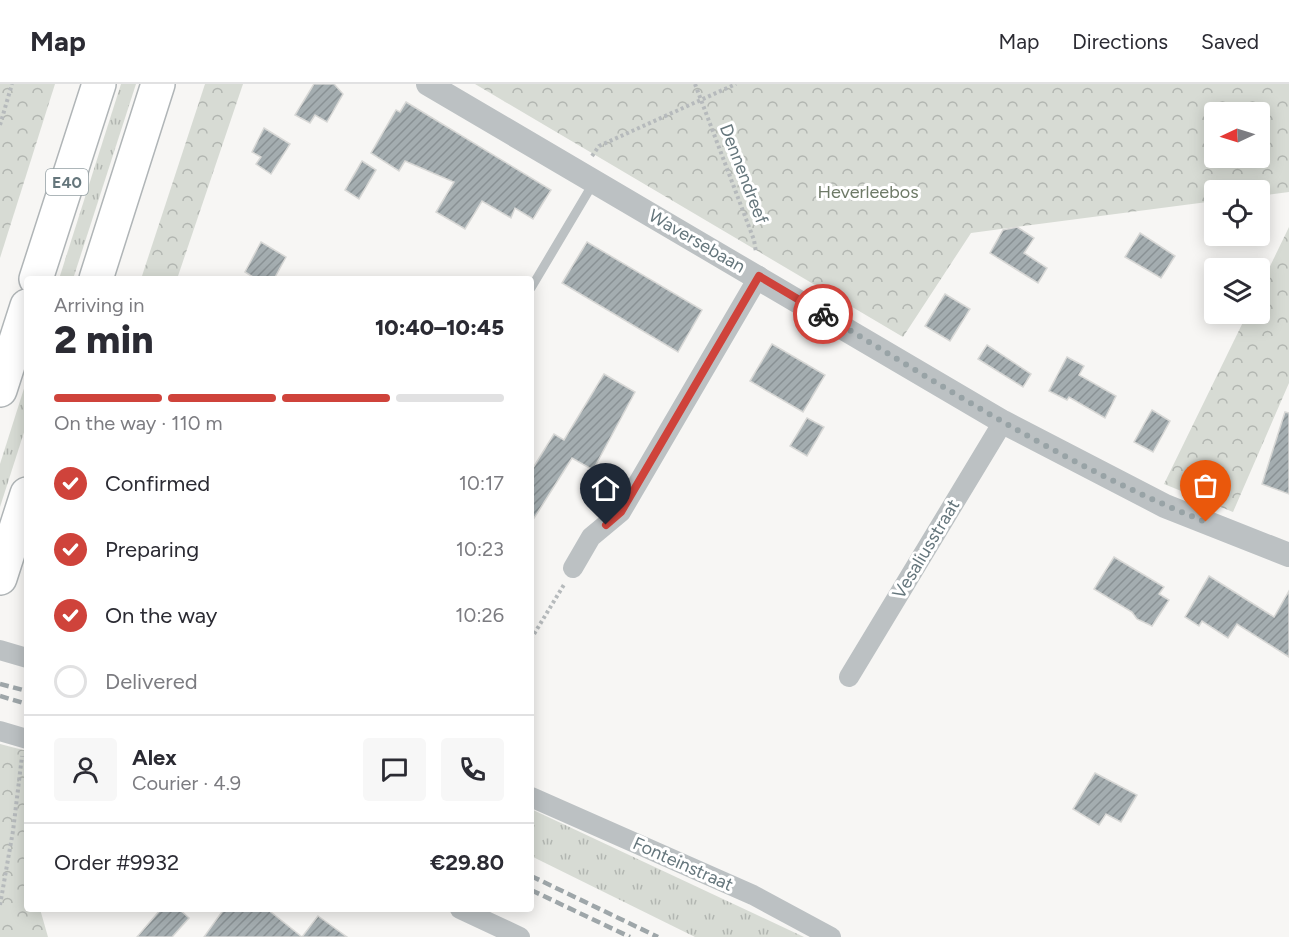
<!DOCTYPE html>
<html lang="en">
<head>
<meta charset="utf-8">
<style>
	body { margin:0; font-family:Figtree,sans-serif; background:#f7f7f7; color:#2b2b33; height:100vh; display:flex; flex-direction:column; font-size:22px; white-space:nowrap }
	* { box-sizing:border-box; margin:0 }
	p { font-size:20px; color:#7c7c81 }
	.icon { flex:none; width:33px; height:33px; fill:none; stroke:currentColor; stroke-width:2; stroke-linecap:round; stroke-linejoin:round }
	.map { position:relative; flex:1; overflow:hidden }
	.side { position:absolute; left:24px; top:192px; width:510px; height:636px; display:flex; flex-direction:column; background:#fff; border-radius:6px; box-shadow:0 3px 15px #0003 }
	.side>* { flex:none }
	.needle { width:39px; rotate:266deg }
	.tools { position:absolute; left:1204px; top:18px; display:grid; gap:12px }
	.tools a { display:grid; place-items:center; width:66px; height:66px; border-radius:6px; background:#fff; box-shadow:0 3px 15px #0003; font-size:30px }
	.pin { position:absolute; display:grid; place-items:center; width:51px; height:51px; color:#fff; margin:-62px -26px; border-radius:50% 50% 50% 0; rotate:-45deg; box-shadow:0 0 6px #0007 }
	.pin .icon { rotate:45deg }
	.courier { position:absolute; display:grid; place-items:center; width:60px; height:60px; margin:-30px; border:4px solid #cf433b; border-radius:50%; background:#fff; color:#222; box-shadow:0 2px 8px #0007 }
	.headline em { font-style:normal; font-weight:800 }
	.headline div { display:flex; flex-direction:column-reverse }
	.headline { display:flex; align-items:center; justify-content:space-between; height:102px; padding:0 30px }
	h1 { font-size:39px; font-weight:800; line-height:45px }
	.bar { display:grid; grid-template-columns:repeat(4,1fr); gap:9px 6px; align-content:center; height:72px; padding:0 30px }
	.bar i { height:8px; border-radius:4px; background:#e1e1e2 }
	.bar .active { background:#cf433b }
	.bar p { grid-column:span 4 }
	.line { display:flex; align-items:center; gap:15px; padding:0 30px; border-top:2px solid #e1e1e2 }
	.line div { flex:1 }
	.round { display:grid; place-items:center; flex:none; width:63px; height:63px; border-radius:6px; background:#f7f7f7 }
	ol { padding:0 30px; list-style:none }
	li { display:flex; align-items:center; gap:18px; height:66px }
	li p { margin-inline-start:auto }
	li .icon { padding:6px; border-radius:50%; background:#cf433b; color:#fff; stroke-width:4 }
	li:last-child { color:#7c7c81 }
	li i { width:33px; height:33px; border:3px solid #e1e1e2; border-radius:50% }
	header { display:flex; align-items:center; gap:36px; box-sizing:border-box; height:84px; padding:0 30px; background:#fff; border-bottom:2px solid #e1e1e2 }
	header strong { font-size:28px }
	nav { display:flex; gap:33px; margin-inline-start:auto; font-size:21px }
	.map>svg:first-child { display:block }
	.grass { fill:url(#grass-tufts) }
	.forest { fill:url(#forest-crowns); fill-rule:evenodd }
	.building { fill:url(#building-hatch); stroke:#d8d8d6; stroke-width:1.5 }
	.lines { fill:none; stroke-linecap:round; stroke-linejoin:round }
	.motorway-casing { stroke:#b0b5b7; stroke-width:36 }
	.path { stroke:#b6babc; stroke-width:4; stroke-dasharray:3 3; stroke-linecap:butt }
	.service { stroke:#bcc1c3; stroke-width:9 }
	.minor { stroke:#bcc1c3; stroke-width:20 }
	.tertiary { stroke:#bcc1c3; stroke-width:24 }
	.motorway { stroke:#fff; stroke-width:33 }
	.rail { stroke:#9ea6a9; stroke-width:4.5; stroke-dasharray:9 4.5; stroke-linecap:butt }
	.done { stroke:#98a3a6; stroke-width:6; stroke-dasharray:0 10.8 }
	.route { stroke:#cf433b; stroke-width:8 }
	.labels { text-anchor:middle; stroke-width:6; stroke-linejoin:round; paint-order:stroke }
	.shield { fill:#fff; stroke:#939fa3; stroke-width:1.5 }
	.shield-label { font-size:16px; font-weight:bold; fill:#65767c }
	.street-label { font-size:18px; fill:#65767c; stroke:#fff }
	.park-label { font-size:18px; fill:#6e7a67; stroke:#fff }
</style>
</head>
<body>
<header>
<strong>Map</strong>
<nav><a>Map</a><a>Directions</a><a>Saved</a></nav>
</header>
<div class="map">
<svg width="1289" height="853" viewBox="0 0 1289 853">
	<defs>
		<pattern id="grass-tufts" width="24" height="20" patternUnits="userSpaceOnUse" patternTransform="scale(1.5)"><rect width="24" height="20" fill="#d7dbd4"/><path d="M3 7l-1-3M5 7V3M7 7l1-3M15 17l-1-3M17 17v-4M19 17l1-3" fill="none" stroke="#b2b6b1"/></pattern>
		<pattern id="forest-crowns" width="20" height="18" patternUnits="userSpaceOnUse" patternTransform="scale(1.5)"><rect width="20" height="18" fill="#d7dbd4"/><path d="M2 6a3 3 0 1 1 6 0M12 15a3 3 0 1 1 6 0" fill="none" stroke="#b2b6b1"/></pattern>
		<pattern id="building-hatch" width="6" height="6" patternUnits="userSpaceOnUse" patternTransform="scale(1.5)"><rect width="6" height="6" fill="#a4adb0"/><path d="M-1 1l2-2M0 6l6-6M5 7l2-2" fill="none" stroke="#899194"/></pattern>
	</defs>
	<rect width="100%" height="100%" fill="#f7f6f4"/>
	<g class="grass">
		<polygon points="121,0 136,0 73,195 59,195"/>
		<polygon points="27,295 27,339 0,423 0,380"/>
		<polygon points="531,725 804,853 695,853 531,772"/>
	</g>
	<g class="forest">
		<polygon points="0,0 55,0 0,174"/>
		<polygon points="205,0 243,0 177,195 141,195"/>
		<path d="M475 0H1289V108L1260 112V106H1215V117L971 149 903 253ZM1260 28V74H1215V28Z"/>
		<polygon points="1289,143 1289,299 1233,428 1164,400 1247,230 1260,230 1260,203"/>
		<path d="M0 660 27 667V748C22 764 27 805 27 825H40L48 853H0Z"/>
	</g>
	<g class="building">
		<polygon points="314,0 334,0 343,10 327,38 315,31 310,39 295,31"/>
		<polygon points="406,18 551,106 533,135 515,124 511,134 482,117 465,145 436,128 454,98 405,77 399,87 371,69 396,26 400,28"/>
		<polygon points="264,44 290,60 271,90 256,80 261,73 252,68"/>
		<polygon points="362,77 376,86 359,115 345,106"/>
		<polygon points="1017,143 1034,154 1024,169 1047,184 1038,199 990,169 1003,146"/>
		<polygon points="1140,149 1175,172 1161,194 1125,173"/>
		<polygon points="261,158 286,173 274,195 256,195 245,188"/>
		<polygon points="587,158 702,226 678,268 562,199"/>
		<polygon points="945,210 970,225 950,257 925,242"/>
		<polygon points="772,260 825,291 803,328 750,297"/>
		<polygon points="987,261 1031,290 1023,303 978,275"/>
		<polygon points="1067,273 1084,282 1079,291 1116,312 1105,334 1069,313 1067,316 1049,307"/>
		<polygon points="604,290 635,308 593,386 572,374 531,439 531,387 554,350 564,356"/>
		<polygon points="1152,326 1170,337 1153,368 1134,358"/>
		<polygon points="1285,328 1289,329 1289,410 1262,400"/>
		<polygon points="807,334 824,343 807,372 790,362"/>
		<polygon points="1114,473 1164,503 1159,510 1169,516 1152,542 1137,535 1132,528 1094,505"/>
		<polygon points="1209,492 1274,533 1289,507 1289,573 1237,540 1228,554 1202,537 1199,542 1185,533"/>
		<polygon points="1095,689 1137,711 1121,738 1106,730 1099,741 1073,725"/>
		<polygon points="161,825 179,825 189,834 172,853 137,853"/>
		<polygon points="224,825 267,825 302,853 204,853"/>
		<polygon points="318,832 347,853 302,853"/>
	</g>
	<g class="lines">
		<defs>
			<g id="motorway">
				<polyline points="36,195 99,0"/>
				<polyline points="96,195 158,0"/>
				<polyline points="0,306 27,222"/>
				<polyline points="0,494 27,410"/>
			</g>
		</defs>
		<use href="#motorway" class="motorway-casing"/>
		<g class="path">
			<polyline points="695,0 754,156 756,168"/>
			<polyline points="0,41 12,0"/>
			<polyline points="592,72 599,62 736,0"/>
			<polyline points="531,555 565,499"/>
			<polyline points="0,821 13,747 22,672"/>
		</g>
		<polyline class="service" points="531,204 594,98"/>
		<g class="minor">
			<polyline points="573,484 591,453 621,428 759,192"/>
			<polyline points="0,566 27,574"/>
			<polyline points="849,593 1003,338"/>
			<polyline points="0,647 27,655"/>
			<polyline points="531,713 753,811 831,853"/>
			<polyline points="460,825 520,853"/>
		</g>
		<polyline class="tertiary" points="428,0 1003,338 1165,422 1289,471"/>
		<use href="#motorway" class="motorway"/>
		<g class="rail">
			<polyline points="0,600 27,607"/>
			<polyline points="0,612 27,620"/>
			<polyline points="531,792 658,853"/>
			<polyline points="531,806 630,853"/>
		</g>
	</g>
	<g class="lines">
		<path class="done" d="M823 230C947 305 1072 385 1206 438"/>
		<polyline class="route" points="606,441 621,428 759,192 823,230"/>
	</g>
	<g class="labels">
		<rect class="shield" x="46" y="85" width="42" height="26" rx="4.5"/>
		<g class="shield-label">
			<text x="67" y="104">E40</text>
		</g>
		<g class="street-label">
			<text transform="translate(744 90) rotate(69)" y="6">Dennendreef</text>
			<text transform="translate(697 157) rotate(30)" y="6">Waversebaan</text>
			<text transform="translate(926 465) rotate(-59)" y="6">Vesaliusstraat</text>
			<text transform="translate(683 780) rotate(24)" y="6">Fonteinstraat</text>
		</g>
		<g class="park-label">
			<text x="868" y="114">Heverleebos</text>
		</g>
	</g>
</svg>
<div class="tools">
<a><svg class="needle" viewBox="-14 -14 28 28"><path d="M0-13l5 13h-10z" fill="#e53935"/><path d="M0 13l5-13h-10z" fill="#7c7c81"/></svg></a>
<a><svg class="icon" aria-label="locate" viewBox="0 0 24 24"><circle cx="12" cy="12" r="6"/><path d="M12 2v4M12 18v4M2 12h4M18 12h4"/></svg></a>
<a><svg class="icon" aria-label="layers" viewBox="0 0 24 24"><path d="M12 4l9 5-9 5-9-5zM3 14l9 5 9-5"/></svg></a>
</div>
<div class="pin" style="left:1206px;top:438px;background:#ea580c"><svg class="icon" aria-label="bag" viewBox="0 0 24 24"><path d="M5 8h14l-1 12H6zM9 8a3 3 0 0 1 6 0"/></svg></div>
<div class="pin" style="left:606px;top:441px;background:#1f2937"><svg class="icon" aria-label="home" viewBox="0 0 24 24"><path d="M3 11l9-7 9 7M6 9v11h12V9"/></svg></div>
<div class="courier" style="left:823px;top:230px"><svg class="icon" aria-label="bike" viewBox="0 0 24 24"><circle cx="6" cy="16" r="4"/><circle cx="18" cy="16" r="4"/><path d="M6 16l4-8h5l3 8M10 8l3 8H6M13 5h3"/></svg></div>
<section class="side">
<div class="headline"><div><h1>2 min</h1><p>Arriving in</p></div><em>10:40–10:45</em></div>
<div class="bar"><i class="active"></i><i class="active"></i><i class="active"></i><i></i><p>On the way · 110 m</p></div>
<ol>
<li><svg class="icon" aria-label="check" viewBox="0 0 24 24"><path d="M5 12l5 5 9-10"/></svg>Confirmed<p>10:17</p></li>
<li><svg class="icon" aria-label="check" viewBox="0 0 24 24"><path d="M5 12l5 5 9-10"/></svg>Preparing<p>10:23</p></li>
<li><svg class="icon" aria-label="check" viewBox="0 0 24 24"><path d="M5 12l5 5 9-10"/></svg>On the way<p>10:26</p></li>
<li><i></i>Delivered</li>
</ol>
<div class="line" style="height:108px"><a class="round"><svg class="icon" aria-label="person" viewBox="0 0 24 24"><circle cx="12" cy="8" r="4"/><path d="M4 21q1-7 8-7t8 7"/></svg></a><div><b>Alex</b><p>Courier · 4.9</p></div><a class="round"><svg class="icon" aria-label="chat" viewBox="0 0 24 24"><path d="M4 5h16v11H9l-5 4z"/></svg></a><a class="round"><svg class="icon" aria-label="phone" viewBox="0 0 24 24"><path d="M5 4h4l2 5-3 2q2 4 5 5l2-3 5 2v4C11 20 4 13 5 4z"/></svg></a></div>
<div class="line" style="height:78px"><div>Order #9932</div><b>€29.80</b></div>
</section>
</div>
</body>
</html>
